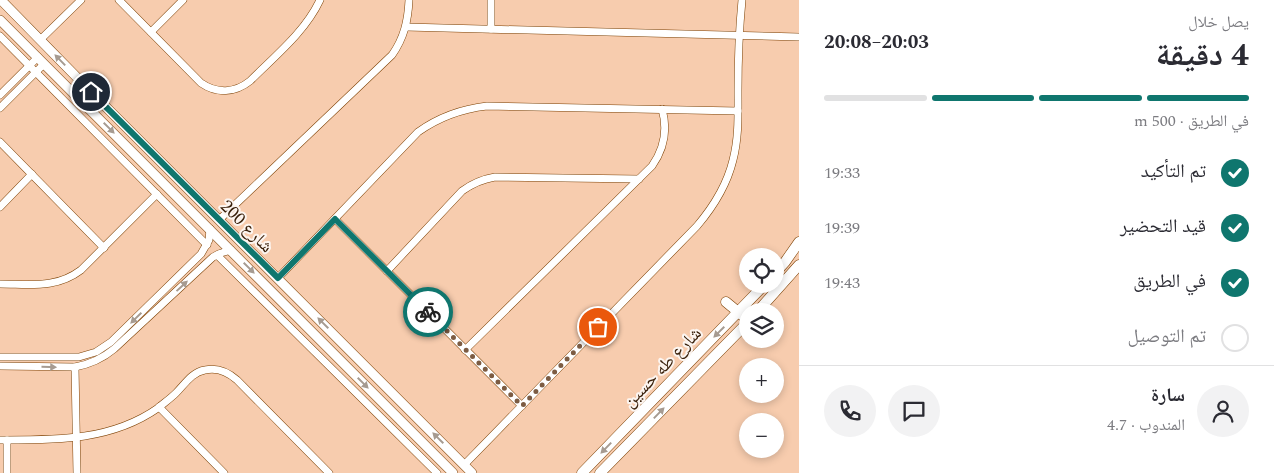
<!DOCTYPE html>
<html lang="ar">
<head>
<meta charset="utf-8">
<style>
	body { margin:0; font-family:Spectral,"Noto Naskh Arabic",serif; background:#f2f2f3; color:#2b2b33; direction:rtl; height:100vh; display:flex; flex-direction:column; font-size:19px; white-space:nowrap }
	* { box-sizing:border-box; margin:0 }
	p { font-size:16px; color:#7c7c81 }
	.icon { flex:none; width:28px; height:28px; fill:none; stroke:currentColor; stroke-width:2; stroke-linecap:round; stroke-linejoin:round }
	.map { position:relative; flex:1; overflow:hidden; direction:ltr }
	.details { display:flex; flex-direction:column; background:#fff; width:475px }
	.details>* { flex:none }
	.fabs { position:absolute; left:739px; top:248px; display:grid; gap:10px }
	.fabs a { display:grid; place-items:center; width:45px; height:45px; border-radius:50%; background:#fff; box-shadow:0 2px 8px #0003; font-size:25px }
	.pin { position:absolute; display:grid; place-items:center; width:42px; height:42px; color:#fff; margin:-21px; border:2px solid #fff; border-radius:50%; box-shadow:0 1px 5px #0007 }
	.courier { position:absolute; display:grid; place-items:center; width:50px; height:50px; margin:-25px; border:4px solid #0f766e; border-radius:50%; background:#fff; color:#222; box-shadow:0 1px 6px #0007 }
	.summary em { font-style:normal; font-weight:700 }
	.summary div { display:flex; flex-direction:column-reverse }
	.summary { display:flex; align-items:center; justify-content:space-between; height:85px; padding:0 25px }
	h1 { font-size:32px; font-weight:700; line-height:38px }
	.bar { display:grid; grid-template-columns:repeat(4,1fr); gap:8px 5px; align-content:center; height:60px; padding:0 25px }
	.bar i { height:6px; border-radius:4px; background:#e1e1e2 }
	.bar .on { background:#0f766e }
	.bar p { grid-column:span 4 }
	.line { display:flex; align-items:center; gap:12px; padding:0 25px; border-top:1px solid #e1e1e2 }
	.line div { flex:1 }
	.round { display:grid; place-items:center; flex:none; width:52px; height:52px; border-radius:26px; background:#f2f2f3 }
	ol { padding:0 25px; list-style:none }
	li { display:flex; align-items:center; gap:15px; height:55px }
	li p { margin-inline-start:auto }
	li .icon { padding:5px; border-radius:50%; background:#0f766e; color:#fff; stroke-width:4 }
	li:last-child { color:#7c7c81 }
	li i { width:28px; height:28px; border:2px solid #e1e1e2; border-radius:50% }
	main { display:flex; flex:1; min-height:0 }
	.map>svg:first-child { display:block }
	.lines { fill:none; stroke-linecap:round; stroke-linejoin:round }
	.minor-casing { stroke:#7c3f01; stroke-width:8 }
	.tertiary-casing { stroke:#7c3f01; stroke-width:10 }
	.secondary-casing { stroke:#7c3f01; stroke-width:11 }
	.minor { stroke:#fff; stroke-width:7 }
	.tertiary { stroke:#fff; stroke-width:9 }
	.secondary { stroke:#fff; stroke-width:10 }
	.oneway { fill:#a69b91 }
	.done { stroke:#7c5c43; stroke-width:5; stroke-dasharray:0 9 }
	.route { stroke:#0f766e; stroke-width:6 }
	.labels { text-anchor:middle; stroke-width:4; stroke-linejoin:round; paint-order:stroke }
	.street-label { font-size:18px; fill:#3a200a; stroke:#fcf5f0 }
</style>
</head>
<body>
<main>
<section class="details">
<div class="summary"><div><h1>4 دقيقة</h1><p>يصل خلال</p></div><em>20:03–20:08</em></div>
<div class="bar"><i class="on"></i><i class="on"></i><i class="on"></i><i></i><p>في الطريق · 500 m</p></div>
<ol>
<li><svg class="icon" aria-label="check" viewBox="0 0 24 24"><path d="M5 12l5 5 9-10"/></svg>تم التأكيد<p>19:33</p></li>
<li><svg class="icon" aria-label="check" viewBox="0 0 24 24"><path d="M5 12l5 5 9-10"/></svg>قيد التحضير<p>19:39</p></li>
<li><svg class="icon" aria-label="check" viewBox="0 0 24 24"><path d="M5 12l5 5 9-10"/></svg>في الطريق<p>19:43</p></li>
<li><i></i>تم التوصيل</li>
</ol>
<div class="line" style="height:90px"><a class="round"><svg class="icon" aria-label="person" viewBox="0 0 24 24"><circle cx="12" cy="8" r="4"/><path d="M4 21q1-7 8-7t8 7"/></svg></a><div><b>سارة</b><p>المندوب · 4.7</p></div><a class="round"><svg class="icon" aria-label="chat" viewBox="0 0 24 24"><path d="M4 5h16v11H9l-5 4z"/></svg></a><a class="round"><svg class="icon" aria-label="phone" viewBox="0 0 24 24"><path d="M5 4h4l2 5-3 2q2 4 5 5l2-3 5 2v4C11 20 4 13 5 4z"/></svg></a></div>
</section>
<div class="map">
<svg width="799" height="473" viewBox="0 0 799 473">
	<rect width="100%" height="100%" fill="#f7ccae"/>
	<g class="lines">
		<defs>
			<g id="minor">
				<path d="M119 0 201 83C217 94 235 93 250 81 275 56 305 32 320 0"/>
				<polyline points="491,0 491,29"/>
				<polyline points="406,27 799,37"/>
				<polyline points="151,32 183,0"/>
				<polyline points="0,36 207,245"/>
				<polyline points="40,40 81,0"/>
				<polyline points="0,95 38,57"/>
				<polyline points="0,108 44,64"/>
				<polyline points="0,142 104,248"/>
				<polyline points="0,207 32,174"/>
				<polyline points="335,219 522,406"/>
				<path d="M219 220 392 55C404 38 408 21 409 0"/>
				<polyline points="217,255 437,473"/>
				<path d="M387 271 462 191C473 183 483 179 495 177L639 179"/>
				<path d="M278 278 418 132C439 117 461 109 487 106L738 111"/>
				<path d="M0 284C30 284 56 289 81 270L157 194"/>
				<path d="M465 350 652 166C664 149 668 130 662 109"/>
				<polyline points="0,357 79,357 96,352 111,342 201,254 209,240 210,229"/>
				<path d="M0 366 75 367C91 364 102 359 114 349L213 257 221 253 231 250"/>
				<polyline points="75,367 77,473"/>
				<polyline points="159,407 224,473"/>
				<path d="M0 440C56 440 111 441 158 408 164 403 171 398 176 393 185 384 192 372 205 370 218 367 228 372 237 380L329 473"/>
				<polyline points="7,440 7,473"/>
				<path d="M464 465 697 226C714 206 727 185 733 160 739 137 738 114 738 91 738 60 739 31 742 0"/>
			</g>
			<g id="tertiary">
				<polyline points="1,0 104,105 472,473"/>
				<polyline points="0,20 453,473"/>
			</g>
			<g id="secondary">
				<polyline points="775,273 785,262 799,242"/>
				<polyline points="726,302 743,316"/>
				<polyline points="758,311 799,265"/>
				<polyline points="582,473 765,284"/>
				<polyline points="600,473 748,322"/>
			</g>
		</defs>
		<use href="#minor" class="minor-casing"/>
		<use href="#tertiary" class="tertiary-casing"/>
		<use href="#secondary" class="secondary-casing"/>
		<use href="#minor" class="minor"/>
		<use href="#tertiary" class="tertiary"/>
		<use href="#secondary" class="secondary"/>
	</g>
	<defs><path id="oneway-solid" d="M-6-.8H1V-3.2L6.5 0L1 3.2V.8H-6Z" transform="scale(1.25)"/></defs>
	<g class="oneway">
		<use href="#oneway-solid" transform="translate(60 60) rotate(-134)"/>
		<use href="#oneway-solid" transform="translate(109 128) rotate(45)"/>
		<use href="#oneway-solid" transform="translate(249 268) rotate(45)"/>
		<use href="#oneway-solid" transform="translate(182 286) rotate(-43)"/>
		<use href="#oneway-solid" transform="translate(136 318) rotate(136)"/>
		<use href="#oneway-solid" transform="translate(323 323) rotate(-135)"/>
		<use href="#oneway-solid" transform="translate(719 332) rotate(135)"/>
		<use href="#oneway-solid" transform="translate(49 367) rotate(1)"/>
		<use href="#oneway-solid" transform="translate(363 383) rotate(45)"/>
		<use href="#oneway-solid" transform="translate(659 413) rotate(-46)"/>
		<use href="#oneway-solid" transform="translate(438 438) rotate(-135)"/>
		<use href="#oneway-solid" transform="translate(606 448) rotate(134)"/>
	</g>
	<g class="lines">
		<polyline class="done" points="428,312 522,406 598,327"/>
		<polyline class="route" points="91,92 278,278 335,219 428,312"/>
	</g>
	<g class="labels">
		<g class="street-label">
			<text transform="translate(247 226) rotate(45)" y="6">شارع 200</text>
			<text transform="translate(662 367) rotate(-46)" y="6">شارع طه حسين</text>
		</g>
	</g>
</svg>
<div class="fabs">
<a><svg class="icon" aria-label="locate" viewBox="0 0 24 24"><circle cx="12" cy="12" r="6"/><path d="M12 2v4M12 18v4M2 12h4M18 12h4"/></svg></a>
<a><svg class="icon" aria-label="layers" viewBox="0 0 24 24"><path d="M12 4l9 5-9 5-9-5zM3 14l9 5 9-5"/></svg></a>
<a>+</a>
<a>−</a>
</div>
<div class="pin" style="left:598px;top:327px;background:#ea580c"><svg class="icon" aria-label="bag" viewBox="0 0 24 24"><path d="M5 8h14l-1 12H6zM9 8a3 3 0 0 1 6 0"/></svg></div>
<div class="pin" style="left:91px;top:92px;background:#1f2937"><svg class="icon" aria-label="home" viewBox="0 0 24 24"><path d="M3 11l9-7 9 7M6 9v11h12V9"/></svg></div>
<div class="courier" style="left:428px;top:312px"><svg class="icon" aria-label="bike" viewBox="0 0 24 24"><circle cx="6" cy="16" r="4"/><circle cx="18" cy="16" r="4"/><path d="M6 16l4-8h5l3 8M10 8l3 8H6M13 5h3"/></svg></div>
</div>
</main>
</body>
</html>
